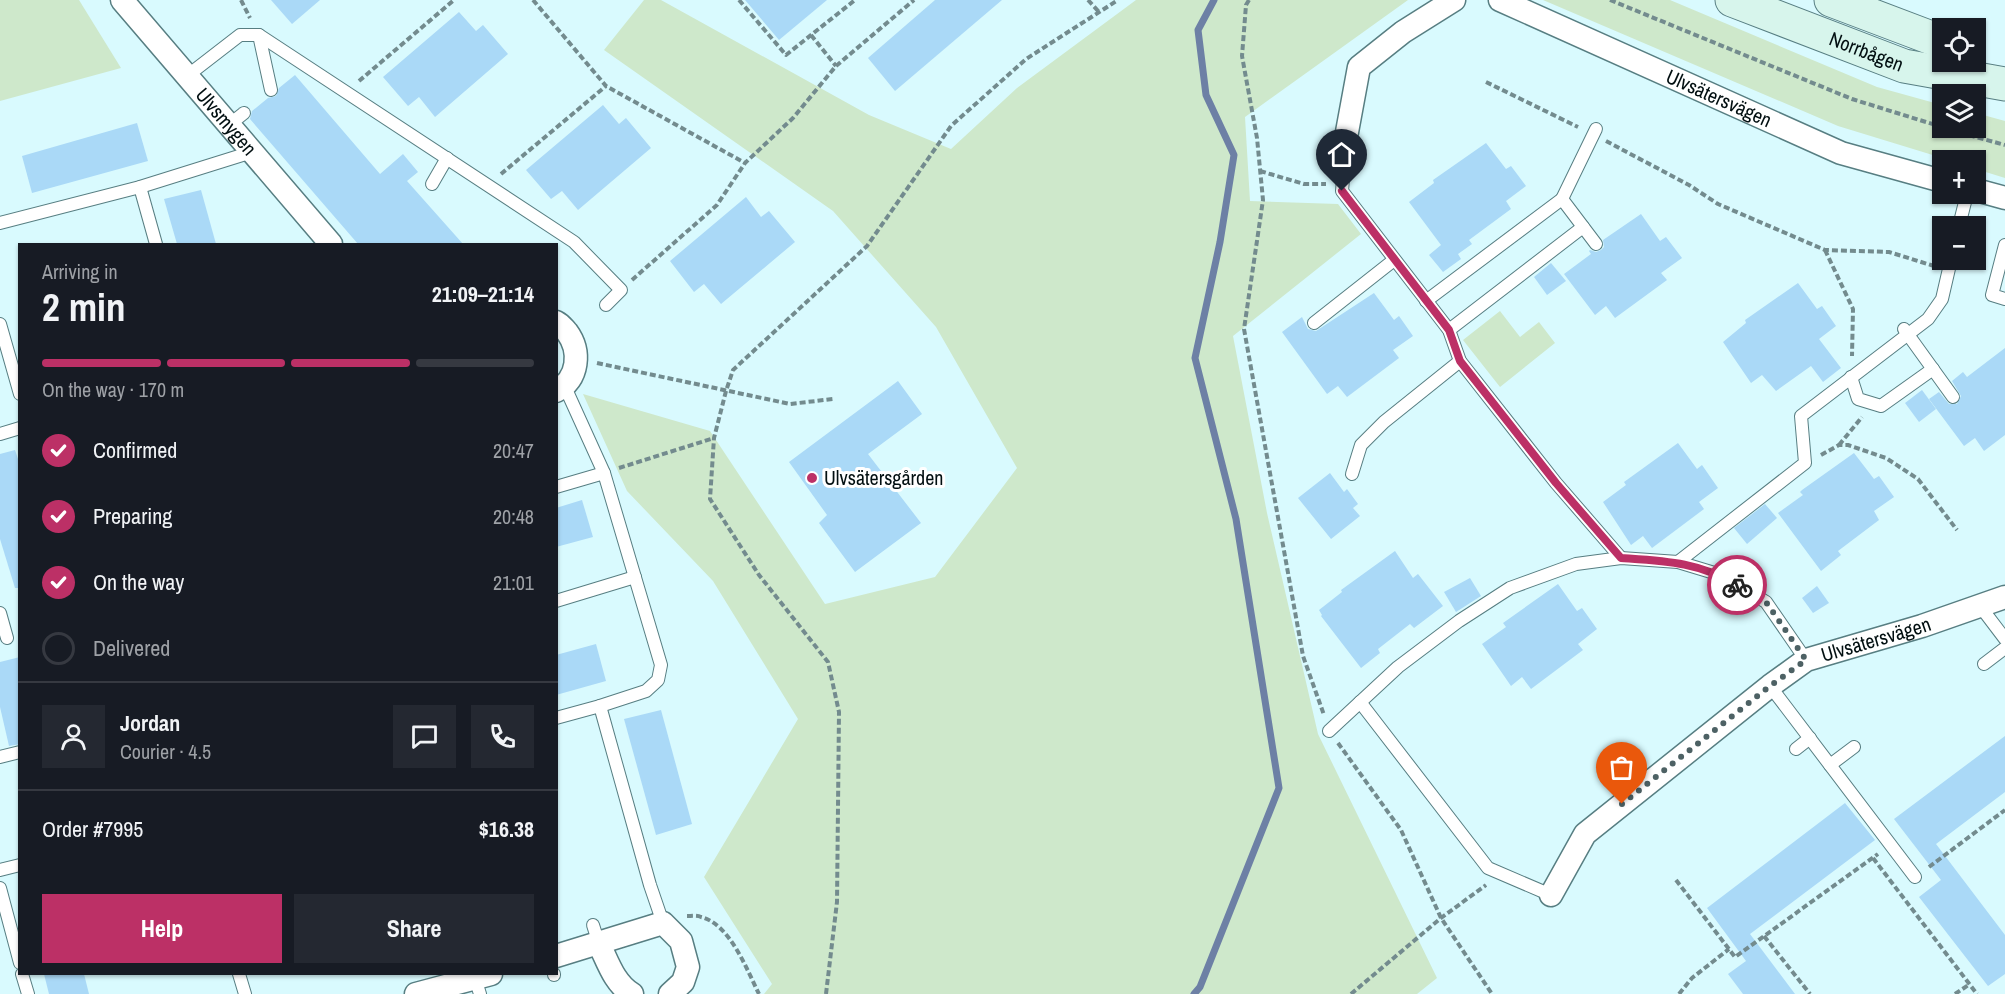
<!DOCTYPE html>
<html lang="en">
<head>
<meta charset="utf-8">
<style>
	body { margin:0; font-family:"Archivo Narrow",sans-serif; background:#242831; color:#f1f3f6; height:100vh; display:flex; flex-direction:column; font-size:22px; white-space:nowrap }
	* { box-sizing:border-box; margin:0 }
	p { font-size:20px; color:#9ea1a6 }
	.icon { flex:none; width:33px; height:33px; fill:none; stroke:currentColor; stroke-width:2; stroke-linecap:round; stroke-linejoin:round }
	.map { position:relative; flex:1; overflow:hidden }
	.details { position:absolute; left:18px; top:243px; width:540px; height:732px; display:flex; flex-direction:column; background:#171b24; border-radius:0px; box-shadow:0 2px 4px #0004 }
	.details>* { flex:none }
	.controls { position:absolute; left:1932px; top:18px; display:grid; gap:12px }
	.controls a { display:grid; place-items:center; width:54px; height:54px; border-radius:0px; background:#171b24; box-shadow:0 2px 4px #0004; font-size:30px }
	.pin { position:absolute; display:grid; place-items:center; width:51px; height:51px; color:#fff; margin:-62px -26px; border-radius:50% 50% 50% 0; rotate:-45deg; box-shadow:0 0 6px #0007 }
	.pin .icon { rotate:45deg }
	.courier { position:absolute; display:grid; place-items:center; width:60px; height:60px; margin:-30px; border:4px solid #bc3066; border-radius:50%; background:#fff; color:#222; box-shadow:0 2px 8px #0007 }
	.headline em { font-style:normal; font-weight:800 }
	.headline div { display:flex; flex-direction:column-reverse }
	.headline { display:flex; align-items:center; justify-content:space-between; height:102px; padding:0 24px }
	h1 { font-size:39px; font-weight:800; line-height:45px }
	.bar { display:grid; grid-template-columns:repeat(4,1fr); gap:9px 6px; align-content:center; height:72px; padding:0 24px }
	.bar i { height:8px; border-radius:4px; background:#363941 }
	.bar .selected { background:#bc3066 }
	.bar p { grid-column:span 4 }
	.line { display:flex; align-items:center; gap:15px; padding:0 24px; border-top:2px solid #363941 }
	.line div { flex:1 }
	.round { display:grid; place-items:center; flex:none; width:63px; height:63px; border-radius:0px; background:#242831 }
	ol { padding:0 24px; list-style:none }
	li { display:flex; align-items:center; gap:18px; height:66px }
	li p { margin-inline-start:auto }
	li .icon { padding:6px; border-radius:50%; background:#bc3066; color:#fff; stroke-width:4 }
	li:last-child { color:#9ea1a6 }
	li i { width:33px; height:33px; border:3px solid #363941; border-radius:50% }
	.action { display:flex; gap:12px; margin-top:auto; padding:12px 24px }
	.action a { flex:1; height:69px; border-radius:0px; background:#bc3066; color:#fff; font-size:24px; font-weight:800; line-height:69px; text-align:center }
	.action a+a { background:#242831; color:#f1f3f6 }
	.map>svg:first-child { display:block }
	.green { fill:#cee8cb }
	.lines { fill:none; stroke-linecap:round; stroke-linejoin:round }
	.stream { stroke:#6d80a5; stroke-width:7 }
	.building { fill:#aad9f7 }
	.lane-casing { stroke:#577e82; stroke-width:14 }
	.street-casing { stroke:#577e82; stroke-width:25 }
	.secondary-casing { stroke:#577e82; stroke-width:35 }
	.path { stroke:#738b8e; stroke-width:4; stroke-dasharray:6 3; stroke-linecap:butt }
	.lane { stroke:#fff; stroke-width:12 }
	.street { stroke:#fff; stroke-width:22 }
	.secondary { stroke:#d7f5ec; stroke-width:33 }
	.done { stroke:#4d6164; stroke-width:6; stroke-dasharray:0 10.8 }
	.route { stroke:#bc3066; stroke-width:8 }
	.poi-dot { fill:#bc3066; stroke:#fff; stroke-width:2 }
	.labels { text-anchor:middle; stroke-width:6; stroke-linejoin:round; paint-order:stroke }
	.street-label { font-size:20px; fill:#020f11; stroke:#fff }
	.poi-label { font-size:20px; fill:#020f11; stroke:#fff; text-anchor:start }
</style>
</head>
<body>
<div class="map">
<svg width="2005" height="994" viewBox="0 0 2005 994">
	<rect width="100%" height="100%" fill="#d9fafe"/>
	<g class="green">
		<polygon points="0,0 79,0 121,68 0,101"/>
		<polygon points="644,0 661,0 869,115 951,149 1017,88 1136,0 1408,0 1245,117 1250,201 1338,204 1361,234 1233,336 1267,513 1318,734 1437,978 1417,994 764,994 772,984 704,877 798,719 713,581 627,491 583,394 710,431 825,604 935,577 1017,468 936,327 833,211 604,50"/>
		<polygon points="1543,0 1670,0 1877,87 1942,105 1942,128 1976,128 1976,113 2005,121 2005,178 1976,169 1976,160 1949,160 1838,126"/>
		<polygon points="1500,311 1520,337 1539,322 1555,343 1500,387 1463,340"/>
	</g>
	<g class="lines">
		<polyline class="stream" points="1194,994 1200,987 1279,788 1236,519 1195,358 1220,242 1234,155 1206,95 1198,30 1214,0"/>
	</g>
	<g class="building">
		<polygon points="271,0 320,0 292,24"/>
		<polygon points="745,0 827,0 779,40"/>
		<polygon points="935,0 1002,0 895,91 868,58"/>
		<polygon points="459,12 476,31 483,25 508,54 435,117 419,97 408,106 383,77"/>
		<polygon points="295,75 380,174 403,154 418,172 407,181 463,244 358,244 250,119 252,111 268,98 276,96 279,88"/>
		<polygon points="603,105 619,124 626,118 651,148 578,210 562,191 551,199 526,170"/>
		<polygon points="137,123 148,161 32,193 22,156"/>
		<polygon points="1486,143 1506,169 1511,166 1526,186 1506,201 1511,209 1469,240 1472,244 1458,254 1461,259 1443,272 1429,255 1441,245 1409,202 1434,183 1433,180"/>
		<polygon points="201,190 216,244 177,244 164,199"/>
		<polygon points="746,197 761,217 769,211 795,242 721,304 704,284 694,292 670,261"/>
		<polygon points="1641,214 1660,241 1666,237 1682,258 1661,273 1667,280 1615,318 1606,306 1595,315 1564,274 1591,254 1589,251 1590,250 1596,252 1601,250 1604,247 1603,240"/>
		<polygon points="1551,263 1566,281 1547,295 1534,277"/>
		<polygon points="1798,283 1817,309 1822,306 1836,326 1819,339 1841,368 1823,382 1811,366 1776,391 1762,375 1751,383 1723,342 1746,323 1745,320"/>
		<polygon points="1374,293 1394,320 1399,316 1413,336 1393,350 1399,358 1347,397 1338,386 1327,394 1282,332 1302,317 1308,329 1316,331"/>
		<polygon points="2005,348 2005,435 1984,451 1975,438 1964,446 1929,399 1939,392 1949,404 1957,404 1961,396 1952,381 1963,372 1967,377"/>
		<polygon points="898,381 922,414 868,454 921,523 855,572 819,523 827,515 789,462"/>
		<polygon points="1922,390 1936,409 1919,422 1905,403"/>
		<polygon points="1678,443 1697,469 1702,465 1718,488 1699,502 1704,509 1652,548 1643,536 1631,545 1603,502 1626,485 1624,482"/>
		<polygon points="15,450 20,465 20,588 15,588 0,539 0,454"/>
		<polygon points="1854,453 1874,479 1879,476 1894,497 1874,511 1879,520 1838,551 1841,555 1821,571 1778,513 1803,495 1800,492 1802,490"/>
		<polygon points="1330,473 1344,492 1347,489 1358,504 1353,508 1360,516 1331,539 1298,498"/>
		<polygon points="582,500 593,537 556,547 556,508"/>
		<polygon points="1765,504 1777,518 1747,544 1734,528"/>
		<polygon points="1395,551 1413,578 1418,574 1443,606 1414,628 1410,624 1378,649 1380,653 1361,668 1321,616 1322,615 1319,610 1342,592 1341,590"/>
		<polygon points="1470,578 1481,596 1456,612 1444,592"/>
		<polygon points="1558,584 1577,611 1582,608 1597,629 1578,644 1583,650 1531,689 1522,677 1511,686 1482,644 1506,627 1503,623"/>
		<polygon points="1817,586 1829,603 1813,613 1802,598"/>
		<polygon points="596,644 606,681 556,695 556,655"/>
		<polygon points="20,657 20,744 9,746 0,707 0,662"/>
		<polygon points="661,710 692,824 656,835 624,719"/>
		<polygon points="2005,736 2005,792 1936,844 2005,935 2005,974 1988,986 1919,897 1941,880 1894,819"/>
		<polygon points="1845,803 1875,840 1750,934 1795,994 1743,994 1728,974 1746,961 1707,908"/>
		<polygon points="44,974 84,974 89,994 49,994"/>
	</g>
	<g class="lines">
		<defs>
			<g id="lane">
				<polyline points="259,35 271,90"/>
				<polyline points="187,76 240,35 259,35 574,242 621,290 606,305"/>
				<polyline points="229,125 244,113"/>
				<polyline points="1347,132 1342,191 1449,330 1460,361 1556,483 1621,558"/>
				<polyline points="432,184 447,158"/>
				<polyline points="140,187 156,244"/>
				<polyline points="0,223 140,187 252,152"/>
				<polyline points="1959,226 1967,194"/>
				<polyline points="1596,244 1562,199 1596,129"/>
				<polyline points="2005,245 1992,295 2005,299"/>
				<polyline points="1426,301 1562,199"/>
				<polyline points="1314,323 1394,260"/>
				<polyline points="0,324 20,394"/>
				<polyline points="1904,329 1953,397"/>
				<polyline points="1449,330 1583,227"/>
				<polyline points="1851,377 1858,399 1881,406 1933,369"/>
				<polyline points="565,387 604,473"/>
				<polyline points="0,434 20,428"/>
				<polyline points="1352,474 1361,445 1384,422 1460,361"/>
				<polyline points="556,487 604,473 661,665 658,680 646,691 600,706 650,885 663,923"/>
				<polyline points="1678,562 1805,463 1801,416 1928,319 1942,299 1951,260"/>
				<polyline points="556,601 635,577"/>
				<polyline points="1980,606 2005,639"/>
				<polyline points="0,613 7,638"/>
				<polyline points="1984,664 2005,648"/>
				<polyline points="1770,686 1915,877"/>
				<polyline points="1360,702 1488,868 1551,895"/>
				<polyline points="556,718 600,706"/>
				<polyline points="1329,731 1398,667 1459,621 1510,588 1576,564 1621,558 1678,562 1721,575 1766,602 1806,660"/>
				<polyline points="1796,749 1810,738"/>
				<polyline points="0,757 20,752"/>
				<polyline points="1830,765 1854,747"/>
				<polyline points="0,870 20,865"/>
				<polyline points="0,888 20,963"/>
				<polyline points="593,925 599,944"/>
				<polyline points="22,974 28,994"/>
				<polyline points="239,974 245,994"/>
				<polyline points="554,974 554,975"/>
				<polyline points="475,978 480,994"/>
			</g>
			<g id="street">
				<path id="s1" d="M122 0 331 244"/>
				<path id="s2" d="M1500 0 1841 153 1942 181"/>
				<polyline points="1347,132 1359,67 1403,32 1454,0"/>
				<polyline points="1976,190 2005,198"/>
				<path d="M556 322C562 325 563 328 567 332 581 351 579 379 556 391"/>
				<path id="s3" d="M1551 895 1585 834 1770 686 1806 660 1922 626 2005 597"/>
				<path d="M599 944C608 962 614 983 632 994"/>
				<polyline points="556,956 663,923 681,941 688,967 683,982 670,994"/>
				<polyline points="416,994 491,974"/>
			</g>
			<g id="secondary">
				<path id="s4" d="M1732 0 1904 66 2005 84"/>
				<polyline points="1831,0 1942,42"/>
			</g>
		</defs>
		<use href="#lane" class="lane-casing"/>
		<use href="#street" class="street-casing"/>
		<use href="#secondary" class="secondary-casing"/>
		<g class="path">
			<polyline points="241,0 250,18"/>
			<polyline points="533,0 606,86 745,163"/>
			<polyline points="739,0 786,55 855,0"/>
			<polyline points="1088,0 1100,13"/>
			<polyline points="1249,0 1246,5 1242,56 1257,138 1263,200 1244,329 1303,656 1324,715"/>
			<polyline points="1610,0 1852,99 1942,127"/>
			<polyline points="811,35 836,66"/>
			<polyline points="359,81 454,0"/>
			<polyline points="1486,82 1578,127"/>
			<polyline points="1943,128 2005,145"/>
			<polyline points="1606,141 1689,185 1718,204 1825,250 1889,252 1934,266"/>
			<polyline points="1260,171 1304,184 1326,184"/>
			<polyline points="501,174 606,86"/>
			<polyline points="1825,250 1853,309 1852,356"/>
			<polyline points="632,280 717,205 745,163 793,118 836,66 914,0"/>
			<polyline points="597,363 790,404 833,399"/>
			<polyline points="1839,445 1862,417"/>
			<polyline points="1821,455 1839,445 1848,445 1886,458 1918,479 1957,530"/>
			<polyline points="619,468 714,438"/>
			<polyline points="1338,743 1401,830 1441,918 1492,994"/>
			<polyline points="1873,858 1977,994"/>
			<polyline points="1929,867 2005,810"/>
			<polyline points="1676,880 1735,957 1878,854"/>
			<path d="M687 916C691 916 697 915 701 917 730 924 747 970 759 994"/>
			<polyline points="1764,936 1810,994"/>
			<polyline points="826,994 837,902 839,712 828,662 759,575 710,499 714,438 726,391 733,370 867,246 951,126 1026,59 1118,0"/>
			<polyline points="1351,994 1441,918 1486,885"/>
			<polyline points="1679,994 1692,978 1729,949"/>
			<polyline points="1955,994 1970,984"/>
		</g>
		<use href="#lane" class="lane"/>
		<use href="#street" class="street"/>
		<use href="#secondary" class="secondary"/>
	</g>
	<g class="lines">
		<polyline class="done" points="1622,804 1770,686 1806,660 1766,602 1737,585"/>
		<path class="route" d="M1342 191 1449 330 1460 361 1556 483 1621 558C1664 561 1699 562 1737 585"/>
	</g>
	<circle class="poi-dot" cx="812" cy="478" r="6"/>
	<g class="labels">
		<g class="street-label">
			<text dy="7" stroke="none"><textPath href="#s4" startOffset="144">Norrbågen</textPath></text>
			<text dy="7" stroke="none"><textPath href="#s2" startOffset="240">Ulvsätersvägen</textPath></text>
			<text dy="7" stroke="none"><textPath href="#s1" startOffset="160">Ulvsmygen</textPath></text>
			<text dy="7" stroke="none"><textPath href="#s3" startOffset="424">Ulvsätersvägen</textPath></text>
		</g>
		<g class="poi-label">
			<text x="824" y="485">Ulvsätersgården</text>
		</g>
	</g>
</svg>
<div class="controls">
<a><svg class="icon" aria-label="locate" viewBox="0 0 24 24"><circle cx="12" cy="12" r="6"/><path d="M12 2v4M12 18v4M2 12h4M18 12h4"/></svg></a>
<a><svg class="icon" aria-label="layers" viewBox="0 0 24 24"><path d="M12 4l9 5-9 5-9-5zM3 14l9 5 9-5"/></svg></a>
<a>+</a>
<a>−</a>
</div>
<div class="pin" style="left:1622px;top:804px;background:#ea580c"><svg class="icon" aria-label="bag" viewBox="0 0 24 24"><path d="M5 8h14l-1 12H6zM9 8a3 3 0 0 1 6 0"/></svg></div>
<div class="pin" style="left:1342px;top:191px;background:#1f2937"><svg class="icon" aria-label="home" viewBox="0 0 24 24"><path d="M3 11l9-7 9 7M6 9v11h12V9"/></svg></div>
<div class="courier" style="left:1737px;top:585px"><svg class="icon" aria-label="bike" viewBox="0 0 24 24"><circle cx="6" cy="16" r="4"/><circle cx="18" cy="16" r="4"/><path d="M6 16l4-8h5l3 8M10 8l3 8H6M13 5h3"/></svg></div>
<section class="details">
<div class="headline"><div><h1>2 min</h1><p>Arriving in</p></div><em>21:09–21:14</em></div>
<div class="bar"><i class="selected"></i><i class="selected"></i><i class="selected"></i><i></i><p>On the way · 170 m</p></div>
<ol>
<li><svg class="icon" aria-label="check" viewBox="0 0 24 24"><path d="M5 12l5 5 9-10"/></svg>Confirmed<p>20:47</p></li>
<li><svg class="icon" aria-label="check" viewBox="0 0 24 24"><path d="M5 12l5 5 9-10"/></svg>Preparing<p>20:48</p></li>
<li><svg class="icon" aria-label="check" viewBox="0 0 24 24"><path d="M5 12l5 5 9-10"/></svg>On the way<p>21:01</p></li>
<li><i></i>Delivered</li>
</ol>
<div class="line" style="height:108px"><a class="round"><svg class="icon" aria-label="person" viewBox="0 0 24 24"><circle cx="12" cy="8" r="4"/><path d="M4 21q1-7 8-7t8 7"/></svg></a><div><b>Jordan</b><p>Courier · 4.5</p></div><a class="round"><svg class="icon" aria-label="chat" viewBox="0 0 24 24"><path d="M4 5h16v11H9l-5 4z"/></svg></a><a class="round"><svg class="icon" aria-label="phone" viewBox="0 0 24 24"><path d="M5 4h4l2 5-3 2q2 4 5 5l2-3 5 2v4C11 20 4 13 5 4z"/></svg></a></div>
<div class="line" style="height:78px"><div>Order #7995</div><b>$16.38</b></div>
<div class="action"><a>Help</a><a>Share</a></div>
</section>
</div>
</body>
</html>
